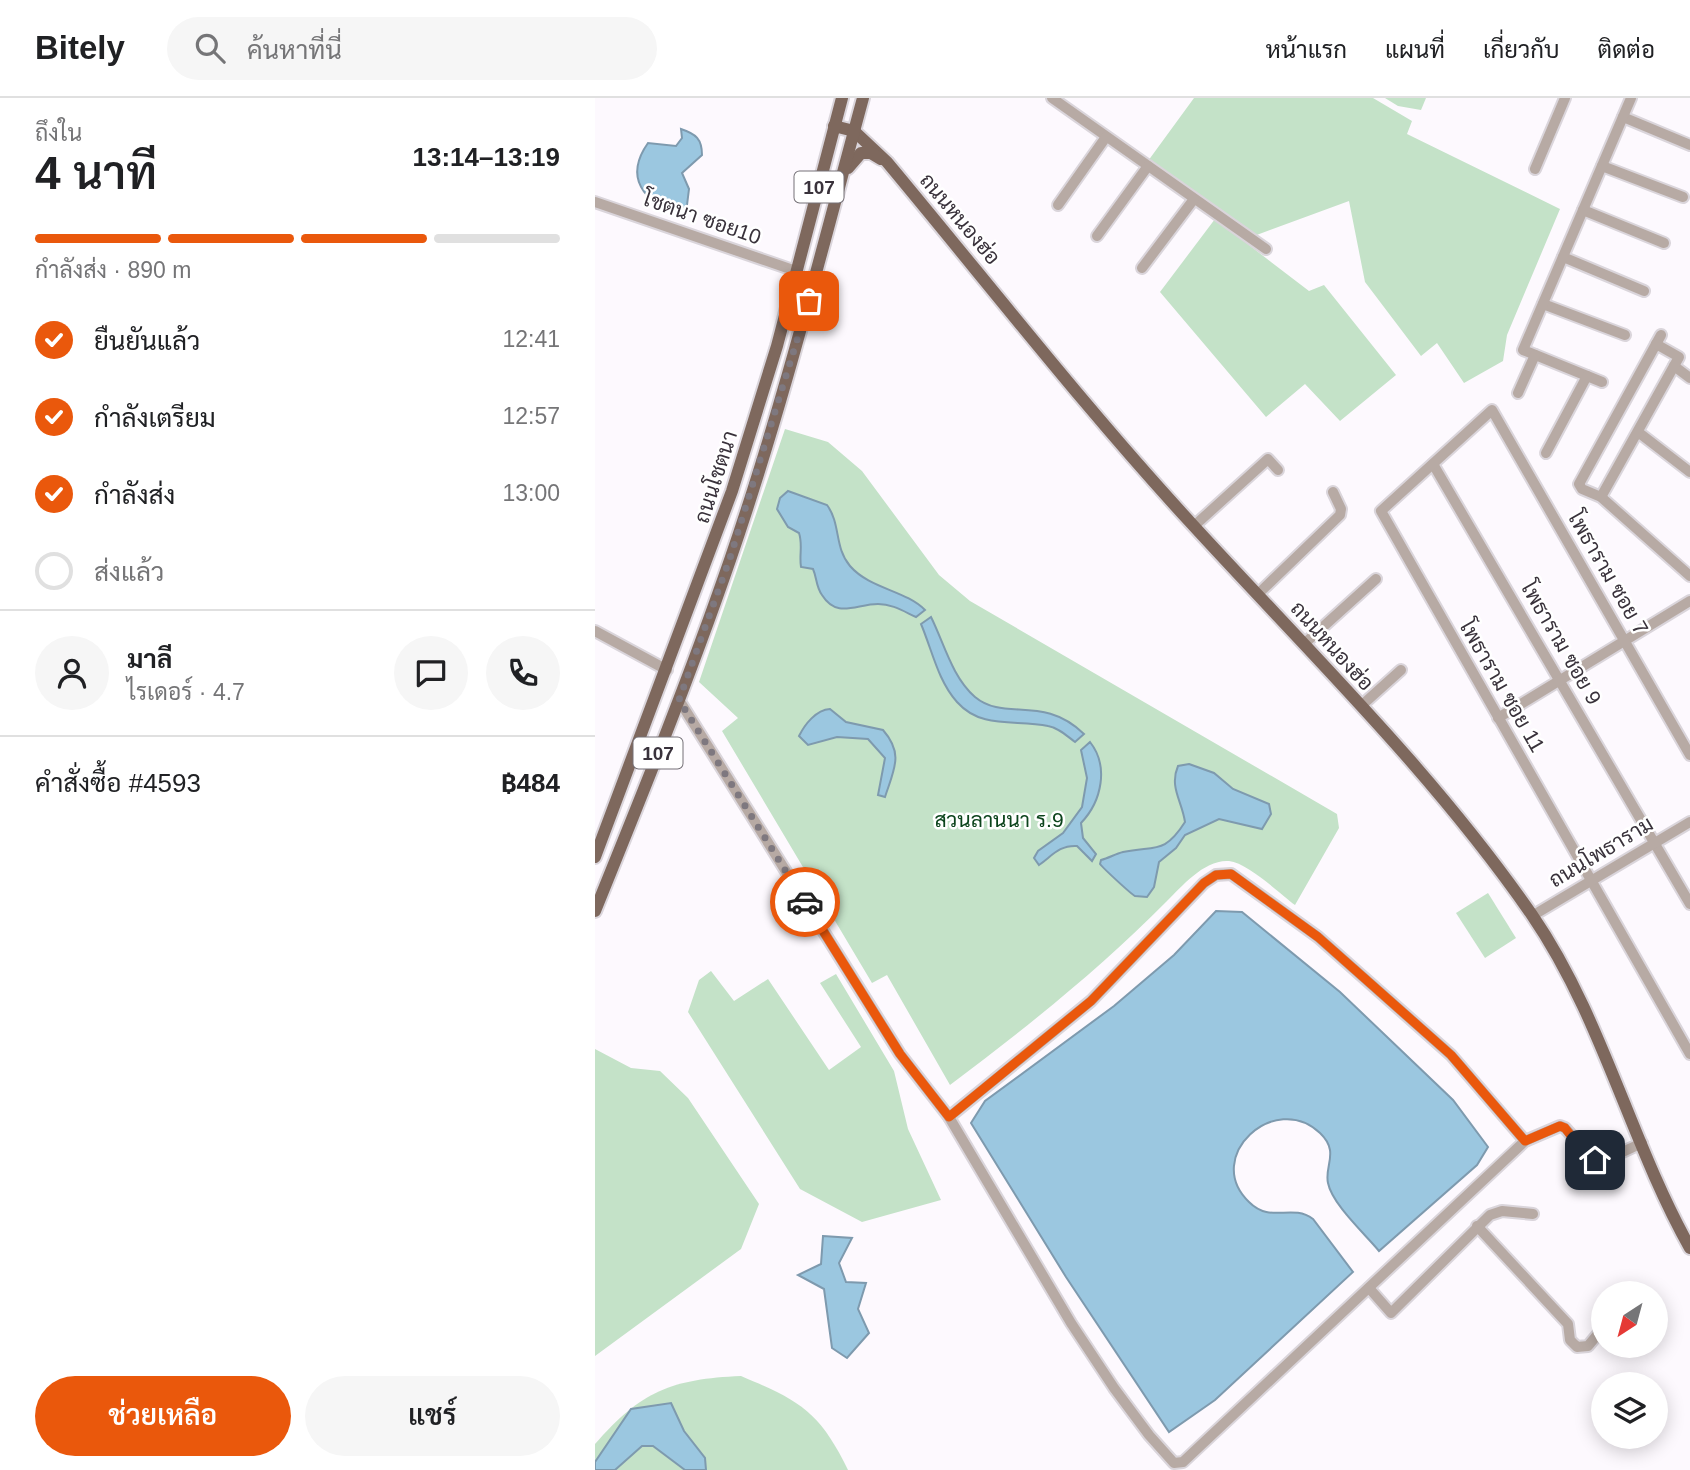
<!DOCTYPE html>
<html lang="th">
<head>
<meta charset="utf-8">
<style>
	body { margin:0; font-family:Arial,Sarabun,sans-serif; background:#f6f6f6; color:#202124; height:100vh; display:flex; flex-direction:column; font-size:26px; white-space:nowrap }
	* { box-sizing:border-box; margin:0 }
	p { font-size:23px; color:#757577 }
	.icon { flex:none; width:38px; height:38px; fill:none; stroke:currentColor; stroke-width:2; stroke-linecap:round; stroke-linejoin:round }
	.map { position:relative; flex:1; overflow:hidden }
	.sheet { display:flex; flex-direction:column; background:#fff; width:595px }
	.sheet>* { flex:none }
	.needle { width:46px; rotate:216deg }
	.tools { position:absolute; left:996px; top:1183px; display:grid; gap:14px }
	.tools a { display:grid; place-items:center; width:77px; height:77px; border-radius:50%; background:#fff; box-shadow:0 4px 18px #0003; font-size:35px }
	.pin { position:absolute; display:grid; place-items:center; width:60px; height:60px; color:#fff; margin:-30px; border-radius:14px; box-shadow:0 4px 10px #0006 }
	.courier { position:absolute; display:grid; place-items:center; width:70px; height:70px; margin:-35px; border:5px solid #ea580c; border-radius:50%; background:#fff; color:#222; box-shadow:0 2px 9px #0007 }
	.overview em { font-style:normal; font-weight:600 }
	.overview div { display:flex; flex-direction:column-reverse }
	.overview { display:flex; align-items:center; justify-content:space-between; height:119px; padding:0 35px }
	h1 { font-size:46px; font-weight:600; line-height:52px }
	.bar { display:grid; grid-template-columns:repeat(4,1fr); gap:10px 7px; align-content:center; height:84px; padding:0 35px }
	.bar i { height:9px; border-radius:5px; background:#e0e0e0 }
	.bar .selected { background:#ea580c }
	.bar p { grid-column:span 4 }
	.line { display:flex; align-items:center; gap:18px; padding:0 35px; border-top:2px solid #e0e0e0 }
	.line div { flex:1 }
	.round { display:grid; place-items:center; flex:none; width:74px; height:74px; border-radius:37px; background:#f6f6f6 }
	ol { padding:0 35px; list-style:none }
	li { display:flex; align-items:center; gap:21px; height:77px }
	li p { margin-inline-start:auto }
	li .icon { padding:7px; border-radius:50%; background:#ea580c; color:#fff; stroke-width:4 }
	li:last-child { color:#757577 }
	li i { width:38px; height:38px; border:4px solid #e0e0e0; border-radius:50% }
	.action { display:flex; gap:14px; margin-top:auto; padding:14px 35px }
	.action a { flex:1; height:80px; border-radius:42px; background:#ea580c; color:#fff; font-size:28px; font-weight:600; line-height:80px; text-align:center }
	.action a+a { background:#f6f6f6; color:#202124 }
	header { display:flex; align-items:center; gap:42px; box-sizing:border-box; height:98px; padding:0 35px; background:#fff; border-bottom:2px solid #e0e0e0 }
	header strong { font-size:33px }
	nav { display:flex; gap:38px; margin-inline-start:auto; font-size:24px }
	.search { width:490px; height:63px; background:#f6f6f6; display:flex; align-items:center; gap:18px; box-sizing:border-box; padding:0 24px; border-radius:38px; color:#757577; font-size:26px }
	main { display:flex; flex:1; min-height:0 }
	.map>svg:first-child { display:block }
	.green { fill:#c4e2c8 }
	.water { fill:#9bc7e0; stroke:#7e9aae; stroke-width:2 }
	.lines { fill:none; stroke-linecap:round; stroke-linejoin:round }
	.minor-casing { stroke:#dad5db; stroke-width:14 }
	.major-casing { stroke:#dad5db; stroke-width:16 }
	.minor { stroke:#b7aaa4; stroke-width:10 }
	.major { stroke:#7e685d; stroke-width:12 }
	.done { stroke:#7e787f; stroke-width:7; stroke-dasharray:0 12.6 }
	.route { stroke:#ea580c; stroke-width:9 }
	.labels { text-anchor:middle; stroke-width:5; stroke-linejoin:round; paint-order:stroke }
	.shield { fill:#fff; stroke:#747076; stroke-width:2 }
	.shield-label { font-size:19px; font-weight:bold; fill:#39323b }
	.street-label { font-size:21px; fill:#39323b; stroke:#fff }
	.park-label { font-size:21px; fill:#0c441c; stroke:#fff }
</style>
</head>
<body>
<header>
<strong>Bitely</strong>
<div class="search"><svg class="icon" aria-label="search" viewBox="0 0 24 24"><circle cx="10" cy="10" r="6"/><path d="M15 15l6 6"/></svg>ค้นหาที่นี่</div>
<nav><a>หน้าแรก</a><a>แผนที่</a><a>เกี่ยวกับ</a><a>ติดต่อ</a></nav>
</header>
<main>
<section class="sheet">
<div class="overview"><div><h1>4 นาที</h1><p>ถึงใน</p></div><em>13:14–13:19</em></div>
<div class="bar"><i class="selected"></i><i class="selected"></i><i class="selected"></i><i></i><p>กำลังส่ง · 890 m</p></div>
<ol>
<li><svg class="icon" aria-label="check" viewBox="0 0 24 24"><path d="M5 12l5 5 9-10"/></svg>ยืนยันแล้ว<p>12:41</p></li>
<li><svg class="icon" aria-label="check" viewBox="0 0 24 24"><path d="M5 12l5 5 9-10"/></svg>กำลังเตรียม<p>12:57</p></li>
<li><svg class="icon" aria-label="check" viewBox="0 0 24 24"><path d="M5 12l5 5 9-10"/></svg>กำลังส่ง<p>13:00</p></li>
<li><i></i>ส่งแล้ว</li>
</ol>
<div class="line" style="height:126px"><a class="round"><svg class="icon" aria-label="person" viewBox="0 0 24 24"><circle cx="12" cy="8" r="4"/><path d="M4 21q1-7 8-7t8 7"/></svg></a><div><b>มาลี</b><p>ไรเดอร์ · 4.7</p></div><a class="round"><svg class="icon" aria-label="chat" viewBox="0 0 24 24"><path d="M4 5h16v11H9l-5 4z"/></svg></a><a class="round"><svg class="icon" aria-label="phone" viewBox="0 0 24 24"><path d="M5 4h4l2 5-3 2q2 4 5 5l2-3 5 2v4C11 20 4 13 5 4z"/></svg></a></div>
<div class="line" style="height:91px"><div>คำสั่งซื้อ #4593</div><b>฿484</b></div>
<div class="action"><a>ช่วยเหลือ</a><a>แชร์</a></div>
</section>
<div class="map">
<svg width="1095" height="1372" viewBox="0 0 1095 1372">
	<rect width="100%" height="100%" fill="#fdf9fe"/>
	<g class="green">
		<polygon points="599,0 778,0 817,23 812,36 965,111 912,237 908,263 869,285 842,245 826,258 770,184 754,103 659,138 553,63"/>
		<polygon points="790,0 831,0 826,12 803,8"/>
		<polygon points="620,121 714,193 729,187 801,277 745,323 710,286 671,319 565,194"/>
		<path d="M190 331 233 344 267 373 344 477 375 503 742 716 744 730 700 807C684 795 653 765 634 763 610 761 587 788 572 803 505 871 432 929 355 987L292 877 277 885 127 633 143 620 104 584Z"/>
		<polygon points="893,795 921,840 890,860 861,815"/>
		<polygon points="116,873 139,903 173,881 234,972 266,949 225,885 241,876 299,973 313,1031 346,1102 267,1124 205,1091 93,914 104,882"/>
		<polygon points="0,951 36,970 65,973 93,1000 164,1106 146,1151 0,1258"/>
		<path d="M146 1278C205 1303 224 1313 253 1372H0V1346C46 1293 77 1281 146 1278Z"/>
	</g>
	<g class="water">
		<path d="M86 31C101 36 107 41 107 57L87 75 94 91 92 107 84 114C48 105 29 79 53 45L81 48 87 40Z"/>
		<path d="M193 393 232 407C246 426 239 449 255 468 275 491 310 492 330 512L321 519C308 513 297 506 283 506 261 506 242 521 227 497 221 489 222 480 218 471L206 469C204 457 208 447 204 435L193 429 182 411 185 400Z"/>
		<path d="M336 519C349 545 357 579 380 599 410 624 448 596 489 636L480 644C472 638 464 630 453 628 421 621 387 632 362 604 343 583 337 552 326 526Z"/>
		<path d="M235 611 251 624 288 632C309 656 299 671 290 699L283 697 290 660 273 641 242 639 213 647 204 638C210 626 221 612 235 611Z"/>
		<path d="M495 644C514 668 507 703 486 725L488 740 501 756 497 763 482 748C464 747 457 758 444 767L439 760 443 753 468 735 487 709 492 680 486 652Z"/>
		<path d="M594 666 619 675 638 691 674 706 676 716 667 731 624 721 590 737 581 750 564 764 559 789 552 799 540 798C536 796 509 771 505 766L506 762C514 760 520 756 528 754 560 747 569 757 590 724 587 703 574 689 583 668Z"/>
		<path d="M621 813 647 814 745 894 858 1002 893 1049 882 1067 784 1153C770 1136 737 1106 733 1085 729 1068 745 1054 725 1035 680 992 607 1059 654 1104 676 1126 696 1105 718 1121L758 1174 620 1302 574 1334 471 1179 376 1025 390 1003 519 908 579 857Z"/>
		<polygon points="228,1138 257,1140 244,1165 251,1184 271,1185 263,1211 274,1235 252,1260 237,1250 229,1191 203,1177 226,1166"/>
		<polygon points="76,1305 89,1333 110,1360 111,1372 90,1372 58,1348 47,1348 20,1372 0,1372 0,1364 36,1311"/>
	</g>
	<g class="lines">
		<defs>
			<g id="minor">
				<polyline points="457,0 671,151"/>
				<polyline points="1028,19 1095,47"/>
				<polyline points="1007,68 1088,99"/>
				<polyline points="940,71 970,0"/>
				<polyline points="0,104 201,173"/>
				<polyline points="463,107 511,39"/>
				<polyline points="988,112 1069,145"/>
				<polyline points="502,138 553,68"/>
				<polyline points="968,159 1049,193"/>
				<polyline points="547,170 599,101"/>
				<polyline points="948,206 1030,237"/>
				<polyline points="1066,237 984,386 987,391 1006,399 1095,478"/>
				<polyline points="1079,268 1095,280"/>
				<polyline points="1007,284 928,252 1036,0"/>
				<polyline points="923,295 940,257"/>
				<polyline points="1043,334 1095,374"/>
				<polyline points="951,355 992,278"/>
				<polyline points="838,366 1095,806"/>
				<polyline points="1006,399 1084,259 1061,246"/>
				<polyline points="599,428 673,361 683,372"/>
				<polyline points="663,496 745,417 746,411 738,394"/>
				<polyline points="0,533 72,572"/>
				<polyline points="709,546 781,481"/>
				<path d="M84 602 305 956 354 1019 476 1225 519 1290 554 1337 579 1365 588 1364 930 1043 965 1028 970 1030C1005 1069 997 1068 1047 1045"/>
				<polyline points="766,608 806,572"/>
				<polyline points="903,620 1095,503"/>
				<polyline points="1095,657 897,312 786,413 1095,956"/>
				<polyline points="937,818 1095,724"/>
				<polyline points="354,1019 496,903 609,785 621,777 636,776 723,839 856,957 930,1043"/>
				<polyline points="882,1128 973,1226 975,1242 982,1249 993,1248 1008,1230"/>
				<polyline points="774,1190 796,1215 895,1117 907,1113 938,1116"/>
			</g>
			<g id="major">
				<path d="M239 28 259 33 292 64C393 185 490 310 596 425 713 553 838 674 937 817 1007 919 1035 1043 1095 1150"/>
				<polyline points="253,70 266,55 276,55 286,61"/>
				<polyline points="0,759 137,393 182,248 247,0"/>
				<path d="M0 813C47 697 94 581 135 462 187 311 226 155 268 0"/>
			</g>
		</defs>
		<use href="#minor" class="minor-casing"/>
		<use href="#major" class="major-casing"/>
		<use href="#minor" class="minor"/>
		<use href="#major" class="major"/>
	</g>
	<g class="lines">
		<polyline class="done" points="210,804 84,602 135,460 214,203"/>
		<polyline class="route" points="210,804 305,956 354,1019 496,903 609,785 621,777 636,776 723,839 856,957 930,1043 965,1028 970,1030 991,1057 1000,1062"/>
	</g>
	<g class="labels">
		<g class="shield">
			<rect x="199.5" y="73.5" width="49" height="31" rx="5"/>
			<rect x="38.5" y="639.5" width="49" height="31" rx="5"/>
		</g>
		<g class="shield-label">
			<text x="224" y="96">107</text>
			<text x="63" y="662">107</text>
		</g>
		<g class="street-label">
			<text transform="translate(107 120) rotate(19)" y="7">โชตนา ซอย10</text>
			<text transform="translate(365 121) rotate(50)" y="7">ถนนหนองฮ่อ</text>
			<text transform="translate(121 379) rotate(-72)" y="7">ถนนโชตนา</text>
			<text transform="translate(1013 475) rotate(60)" y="7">โพธาราม ซอย 7</text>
			<text transform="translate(966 545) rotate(60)" y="7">โพธาราม ซอย 9</text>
			<text transform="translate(737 548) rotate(48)" y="7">ถนนหนองฮ่อ</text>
			<text transform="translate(907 588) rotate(60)" y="7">โพธาราม ซอย 11</text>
			<text transform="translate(1006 754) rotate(-31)" y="7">ถนนโพธาราม</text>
		</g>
		<g class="park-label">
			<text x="404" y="729">สวนลานนา ร.9</text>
		</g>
	</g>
</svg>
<div class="tools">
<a><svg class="needle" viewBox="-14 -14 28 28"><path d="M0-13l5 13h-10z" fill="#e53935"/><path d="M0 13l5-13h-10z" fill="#757577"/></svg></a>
<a><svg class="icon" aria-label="layers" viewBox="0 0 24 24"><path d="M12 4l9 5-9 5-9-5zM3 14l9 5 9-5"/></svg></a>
</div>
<div class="pin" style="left:214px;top:203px;background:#ea580c"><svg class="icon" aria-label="bag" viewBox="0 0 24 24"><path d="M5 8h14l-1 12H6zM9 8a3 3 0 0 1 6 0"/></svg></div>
<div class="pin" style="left:1000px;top:1062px;background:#1f2937"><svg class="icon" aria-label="home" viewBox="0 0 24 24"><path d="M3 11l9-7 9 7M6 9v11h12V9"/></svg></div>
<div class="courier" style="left:210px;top:804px"><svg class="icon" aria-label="car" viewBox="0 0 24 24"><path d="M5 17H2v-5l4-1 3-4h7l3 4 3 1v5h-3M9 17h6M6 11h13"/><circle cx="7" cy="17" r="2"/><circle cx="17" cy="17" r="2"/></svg></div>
</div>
</main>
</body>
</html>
